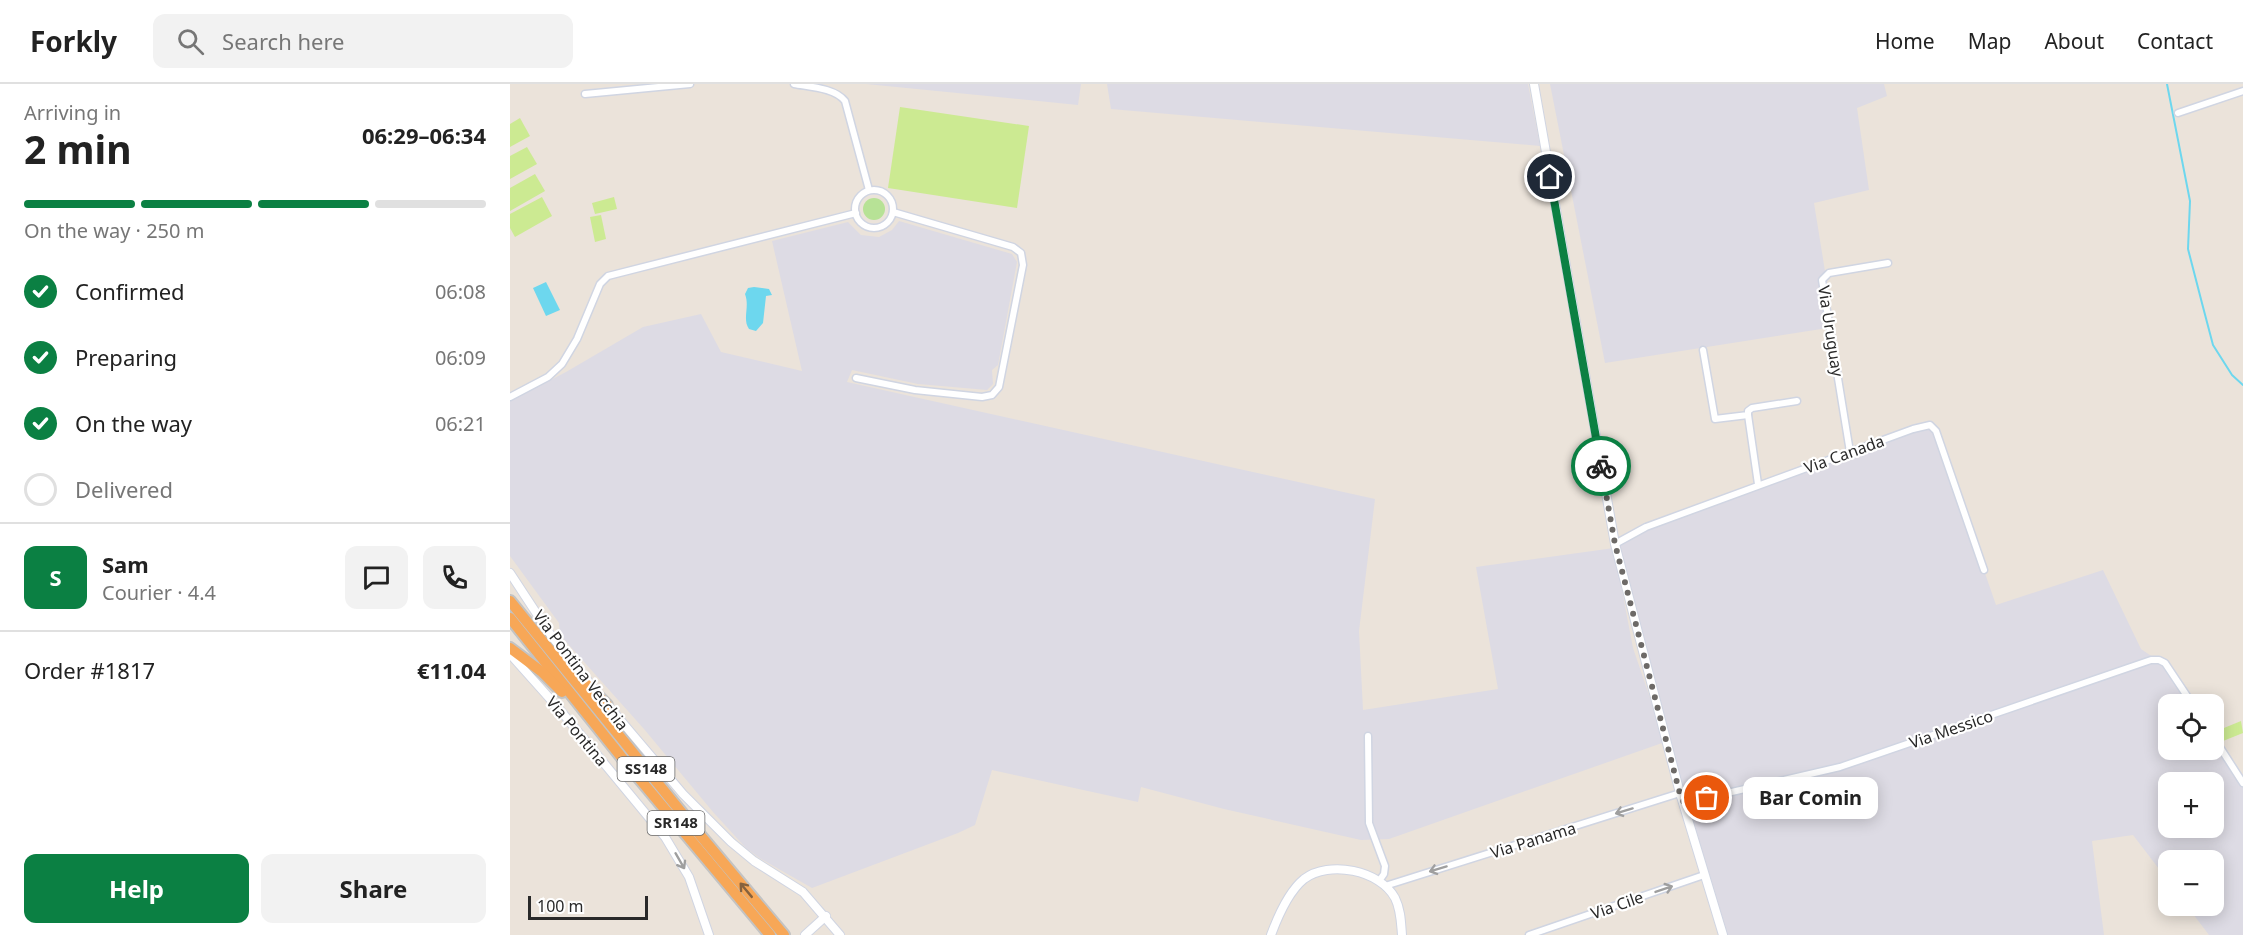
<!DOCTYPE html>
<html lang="en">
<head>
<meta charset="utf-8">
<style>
	body { margin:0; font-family:"Noto Sans",sans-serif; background:#f2f2f2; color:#222; height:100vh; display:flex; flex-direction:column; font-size:22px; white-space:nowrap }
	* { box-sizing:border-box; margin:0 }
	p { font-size:20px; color:#767676 }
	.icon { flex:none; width:33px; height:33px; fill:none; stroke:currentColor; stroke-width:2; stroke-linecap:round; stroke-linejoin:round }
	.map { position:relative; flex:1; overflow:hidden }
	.drawer { display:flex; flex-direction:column; background:#fff; width:510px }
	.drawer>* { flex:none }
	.tools { position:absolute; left:1648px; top:610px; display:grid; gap:12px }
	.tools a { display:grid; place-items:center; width:66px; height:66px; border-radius:12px; background:#fff; box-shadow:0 3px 15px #0003; font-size:30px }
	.scale { position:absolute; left:18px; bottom:15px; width:120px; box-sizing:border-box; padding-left:6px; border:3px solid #292929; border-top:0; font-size:16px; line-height:21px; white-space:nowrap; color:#292929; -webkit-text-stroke:4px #fff; paint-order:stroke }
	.pin { position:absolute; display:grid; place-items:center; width:51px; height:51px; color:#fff; margin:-26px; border:3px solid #fff; border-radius:50%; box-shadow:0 2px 6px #0007 }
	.courier { position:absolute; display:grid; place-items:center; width:60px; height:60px; margin:-30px; border:4px solid #0b8043; border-radius:50%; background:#fff; color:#222; box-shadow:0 2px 8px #0007 }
	.bubble { position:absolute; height:42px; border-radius:12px; background:#fff; box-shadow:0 3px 15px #0003; font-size:20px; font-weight:700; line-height:42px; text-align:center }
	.head em { font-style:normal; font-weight:700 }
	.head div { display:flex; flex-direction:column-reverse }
	.head { display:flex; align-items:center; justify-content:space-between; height:102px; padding:0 24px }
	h1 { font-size:39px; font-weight:700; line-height:45px }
	.bar { display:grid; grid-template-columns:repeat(4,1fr); gap:9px 6px; align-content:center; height:72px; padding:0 24px }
	.bar i { height:8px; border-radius:4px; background:#e0e0e0 }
	.bar .current { background:#0b8043 }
	.bar p { grid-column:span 4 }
	.line { display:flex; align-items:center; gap:15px; padding:0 24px; border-top:2px solid #e0e0e0 }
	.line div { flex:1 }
	.round { display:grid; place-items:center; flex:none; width:63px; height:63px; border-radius:12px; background:#f2f2f2 }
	ol { padding:0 24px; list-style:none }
	li { display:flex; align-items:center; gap:18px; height:66px }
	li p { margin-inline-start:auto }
	li .icon { padding:6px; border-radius:50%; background:#0b8043; color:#fff; stroke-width:4 }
	li:last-child { color:#767676 }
	li i { width:33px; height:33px; border:3px solid #e0e0e0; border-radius:50% }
	.cta { display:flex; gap:12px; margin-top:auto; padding:12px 24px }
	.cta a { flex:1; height:69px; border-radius:12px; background:#0b8043; color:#fff; font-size:24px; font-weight:700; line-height:69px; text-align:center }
	.cta a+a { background:#f2f2f2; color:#222 }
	header { display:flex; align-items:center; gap:36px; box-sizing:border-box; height:84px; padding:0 30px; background:#fff; border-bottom:2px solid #e0e0e0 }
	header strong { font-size:28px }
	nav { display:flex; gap:33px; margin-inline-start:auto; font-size:21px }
	.search { width:420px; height:54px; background:#f2f2f2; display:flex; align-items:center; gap:15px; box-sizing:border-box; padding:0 21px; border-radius:12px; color:#767676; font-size:22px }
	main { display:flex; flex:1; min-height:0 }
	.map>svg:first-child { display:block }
	.industrial { fill:#dddbe4; fill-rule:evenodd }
	.green { fill:#b7e296 }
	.pitch { fill:#ccea92 }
	.water { fill:#6dd7ee }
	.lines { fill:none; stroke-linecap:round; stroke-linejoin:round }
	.stream { stroke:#6dd7ee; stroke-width:2 }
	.minor-casing { stroke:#d0d5e2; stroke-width:9 }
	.tertiary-casing { stroke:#d0d5e2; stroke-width:10 }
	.trunk-casing { stroke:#c3c3c3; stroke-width:14 }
	.minor { stroke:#fff; stroke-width:6 }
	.tertiary { stroke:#fff; stroke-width:8 }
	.trunk { stroke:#f7a757; stroke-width:10 }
	.oneway { stroke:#9f9f9f }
	.oneway2 { stroke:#86623e }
	.done { stroke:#6d6a67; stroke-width:6; stroke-dasharray:0 10.8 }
	.route { stroke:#0b8043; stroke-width:8 }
	.labels { text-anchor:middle; stroke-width:4.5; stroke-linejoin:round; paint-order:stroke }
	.shield { fill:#fff; stroke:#696969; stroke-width:1.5 }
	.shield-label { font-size:15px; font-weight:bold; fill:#292929 }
	.street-label { font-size:16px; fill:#292929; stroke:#fff }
</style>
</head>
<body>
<header>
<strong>Forkly</strong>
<div class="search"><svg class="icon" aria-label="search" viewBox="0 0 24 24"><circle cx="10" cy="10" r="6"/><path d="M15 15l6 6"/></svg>Search here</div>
<nav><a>Home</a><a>Map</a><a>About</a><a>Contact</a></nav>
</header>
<main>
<section class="drawer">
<div class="head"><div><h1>2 min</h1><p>Arriving in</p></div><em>06:29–06:34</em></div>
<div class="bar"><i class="current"></i><i class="current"></i><i class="current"></i><i></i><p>On the way · 250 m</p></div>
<ol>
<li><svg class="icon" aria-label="check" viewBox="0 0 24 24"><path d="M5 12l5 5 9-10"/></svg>Confirmed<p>06:08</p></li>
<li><svg class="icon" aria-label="check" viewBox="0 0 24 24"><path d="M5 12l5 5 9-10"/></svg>Preparing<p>06:09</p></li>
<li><svg class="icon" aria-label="check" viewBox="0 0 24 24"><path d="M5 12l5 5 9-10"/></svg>On the way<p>06:21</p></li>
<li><i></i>Delivered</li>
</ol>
<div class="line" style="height:108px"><b class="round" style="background:#0b8043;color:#fff">S</b><div><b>Sam</b><p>Courier · 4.4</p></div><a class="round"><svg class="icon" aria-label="chat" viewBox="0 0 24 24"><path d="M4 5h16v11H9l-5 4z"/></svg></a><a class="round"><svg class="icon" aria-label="phone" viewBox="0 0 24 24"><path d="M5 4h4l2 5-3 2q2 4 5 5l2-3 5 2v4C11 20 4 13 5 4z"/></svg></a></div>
<div class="line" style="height:78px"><div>Order #1817</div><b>€11.04</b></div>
<div class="cta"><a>Help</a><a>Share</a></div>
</section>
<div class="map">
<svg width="1733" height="851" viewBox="0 0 1733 851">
	<rect width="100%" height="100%" fill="#ebe3da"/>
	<g class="industrial">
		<polygon points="356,0 571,0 568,21"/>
		<polygon points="597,0 1018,0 1030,62 601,25"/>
		<polygon points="1040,0 1374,0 1377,12 1347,24 1359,106 1304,119 1324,243 1095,279"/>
		<polygon points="389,137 502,170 507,178 488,281 482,286 483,300 477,306 408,300 342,286 337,298 865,415 849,547 853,626 988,605 966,483 1104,464 1123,564 1155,658 879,755 851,756 714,725 631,703 628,718 482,686 465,741 448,749 302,804 251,775 236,764 203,728 134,645 50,551 49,539 0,472 0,317 56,288 133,243 191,230 211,268 292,287 262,157 338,138 351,151 369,153 382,146"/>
		<path d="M1403 345H1425L1486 521 1593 486 1631 565 1659 584 1683 621H1659V666H1704V654L1733 699V851H1699L1677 822H1704V777H1659V798L1623 751 1582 757 1594 851H1213L1105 460 1115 454ZM1659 699H1704V744H1659Z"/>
	</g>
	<circle class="green" cx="364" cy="125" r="11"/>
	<g class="pitch">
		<polygon points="390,23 519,42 507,124 378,104"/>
		<polygon points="10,34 20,52 0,63 0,40"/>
		<polygon points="17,63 27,80 0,95 0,72"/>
		<polygon points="25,90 35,107 0,127 0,104"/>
		<polygon points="32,113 42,132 5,153 0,144 0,130"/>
		<polygon points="104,113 107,125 85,130 82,119"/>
		<polygon points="91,131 96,155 85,158 80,133"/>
		<polygon points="1731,637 1733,649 1713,657 1709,646"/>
	</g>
	<g class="water">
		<polygon points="36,198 50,226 36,232 23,204"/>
		<path d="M244 203 259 205 262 211 256 212 253 239 246 247 239 245C232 235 240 223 235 210L238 204Z"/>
	</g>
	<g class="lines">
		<polyline class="stream" points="1657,0 1680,117 1678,165 1693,223 1703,261 1722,291 1733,301"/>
		<defs>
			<g id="minor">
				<path d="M284 0C300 3 325 4 335 17L359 106"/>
				<polyline points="75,10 180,0"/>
				<polyline points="1668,29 1733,7"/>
				<circle cx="364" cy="125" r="19"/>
				<polyline points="1193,266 1205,335 1238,331 1238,327 1242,324 1287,317"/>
				<polyline points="346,294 405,306 472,313 482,311 489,303 513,181 511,169 503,163 383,128"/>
				<polyline points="0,313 38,293 52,280 67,255 90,200 98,192 346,129"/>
				<polyline points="1238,331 1248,400"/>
				<polyline points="1340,368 1312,196 1319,189 1378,179"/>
				<polyline points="1105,460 1136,443 1403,345 1420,341 1426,347 1474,486"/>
				<polyline points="858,652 859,739 875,782 874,790 869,797"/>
				<polyline points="1704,654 1733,699"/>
				<polyline points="1174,719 1330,683 1641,576 1649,576 1655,579 1683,621"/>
				<polyline points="875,802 1170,709"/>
				<polyline points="1019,851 1194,791"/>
			</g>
			<g id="tertiary">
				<polyline points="1024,0 1105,460 1170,709 1213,851"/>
				<polyline points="0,489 42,553 78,597"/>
				<polyline points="0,570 50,626 155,753 179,793 199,851"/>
				<polyline points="95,618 173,710 221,758 244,777 293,808 330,851"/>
				<polyline points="295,851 316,832"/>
				<path d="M761 851C768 832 778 808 794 795 819 776 870 786 885 814 891 826 891 839 892 851"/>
			</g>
			<g id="trunk">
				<polyline points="0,517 180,739 274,851"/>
				<polyline points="0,534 113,675 260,851"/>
				<polyline points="0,564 32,588 52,608"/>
				<polyline points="72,596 97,621"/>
			</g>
		</defs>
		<use href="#minor" class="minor-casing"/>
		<use href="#tertiary" class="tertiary-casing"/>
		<use href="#trunk" class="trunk-casing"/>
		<use href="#minor" class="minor"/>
		<use href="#tertiary" class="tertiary"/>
		<use href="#trunk" class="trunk"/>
	</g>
	<defs><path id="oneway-shaft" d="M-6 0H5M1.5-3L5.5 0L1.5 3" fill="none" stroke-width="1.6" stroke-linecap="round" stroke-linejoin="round" transform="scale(1.5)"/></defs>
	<g class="oneway">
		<use href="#oneway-shaft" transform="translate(1114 727) rotate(163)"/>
		<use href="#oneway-shaft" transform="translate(170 777) rotate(60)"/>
		<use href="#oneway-shaft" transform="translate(928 785) rotate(163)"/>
		<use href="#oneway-shaft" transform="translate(1154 805) rotate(-19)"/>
	</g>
	<use class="oneway2" href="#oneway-shaft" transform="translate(236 806) rotate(-130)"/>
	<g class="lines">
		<polyline class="done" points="1091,382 1105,460 1170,710 1174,719 1197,714"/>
		<polyline class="route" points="1040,93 1091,382"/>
	</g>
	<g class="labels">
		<g class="shield">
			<rect x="107.5" y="673" width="57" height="24" rx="4.5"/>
			<rect x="137.5" y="727" width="57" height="24" rx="4.5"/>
		</g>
		<g class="shield-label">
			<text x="136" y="690">SS148</text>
			<text x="166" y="744">SR148</text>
		</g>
		<g class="street-label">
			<text transform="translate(1321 247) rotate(81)" y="6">Via Uruguay</text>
			<text transform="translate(1334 370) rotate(-20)" y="6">Via Canada</text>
			<text transform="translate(71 586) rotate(53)" y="6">Via Pontina Vecchia</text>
			<text transform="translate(1441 645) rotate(-19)" y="6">Via Messico</text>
			<text transform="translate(67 647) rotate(50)" y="6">Via Pontina</text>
			<text transform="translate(1023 756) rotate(-17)" y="6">Via Panama</text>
			<text transform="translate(1107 821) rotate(-19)" y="6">Via Cile</text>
		</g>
	</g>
</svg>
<div class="tools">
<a><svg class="icon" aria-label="locate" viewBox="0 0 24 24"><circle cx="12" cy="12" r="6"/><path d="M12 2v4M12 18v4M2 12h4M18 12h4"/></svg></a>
<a>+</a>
<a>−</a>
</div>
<div class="scale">100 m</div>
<div class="pin" style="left:1197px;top:714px;background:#ea580c"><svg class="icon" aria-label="bag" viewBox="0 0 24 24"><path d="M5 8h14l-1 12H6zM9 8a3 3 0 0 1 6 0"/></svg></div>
<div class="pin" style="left:1040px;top:93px;background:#1f2937"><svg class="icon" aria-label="home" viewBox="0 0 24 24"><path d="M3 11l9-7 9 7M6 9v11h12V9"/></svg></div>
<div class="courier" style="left:1091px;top:382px"><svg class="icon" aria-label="bike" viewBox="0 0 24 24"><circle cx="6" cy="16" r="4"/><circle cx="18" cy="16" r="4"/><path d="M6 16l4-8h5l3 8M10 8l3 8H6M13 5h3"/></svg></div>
<div class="bubble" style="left:1233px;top:693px;width:135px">Bar Comin</div>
</div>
</main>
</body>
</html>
